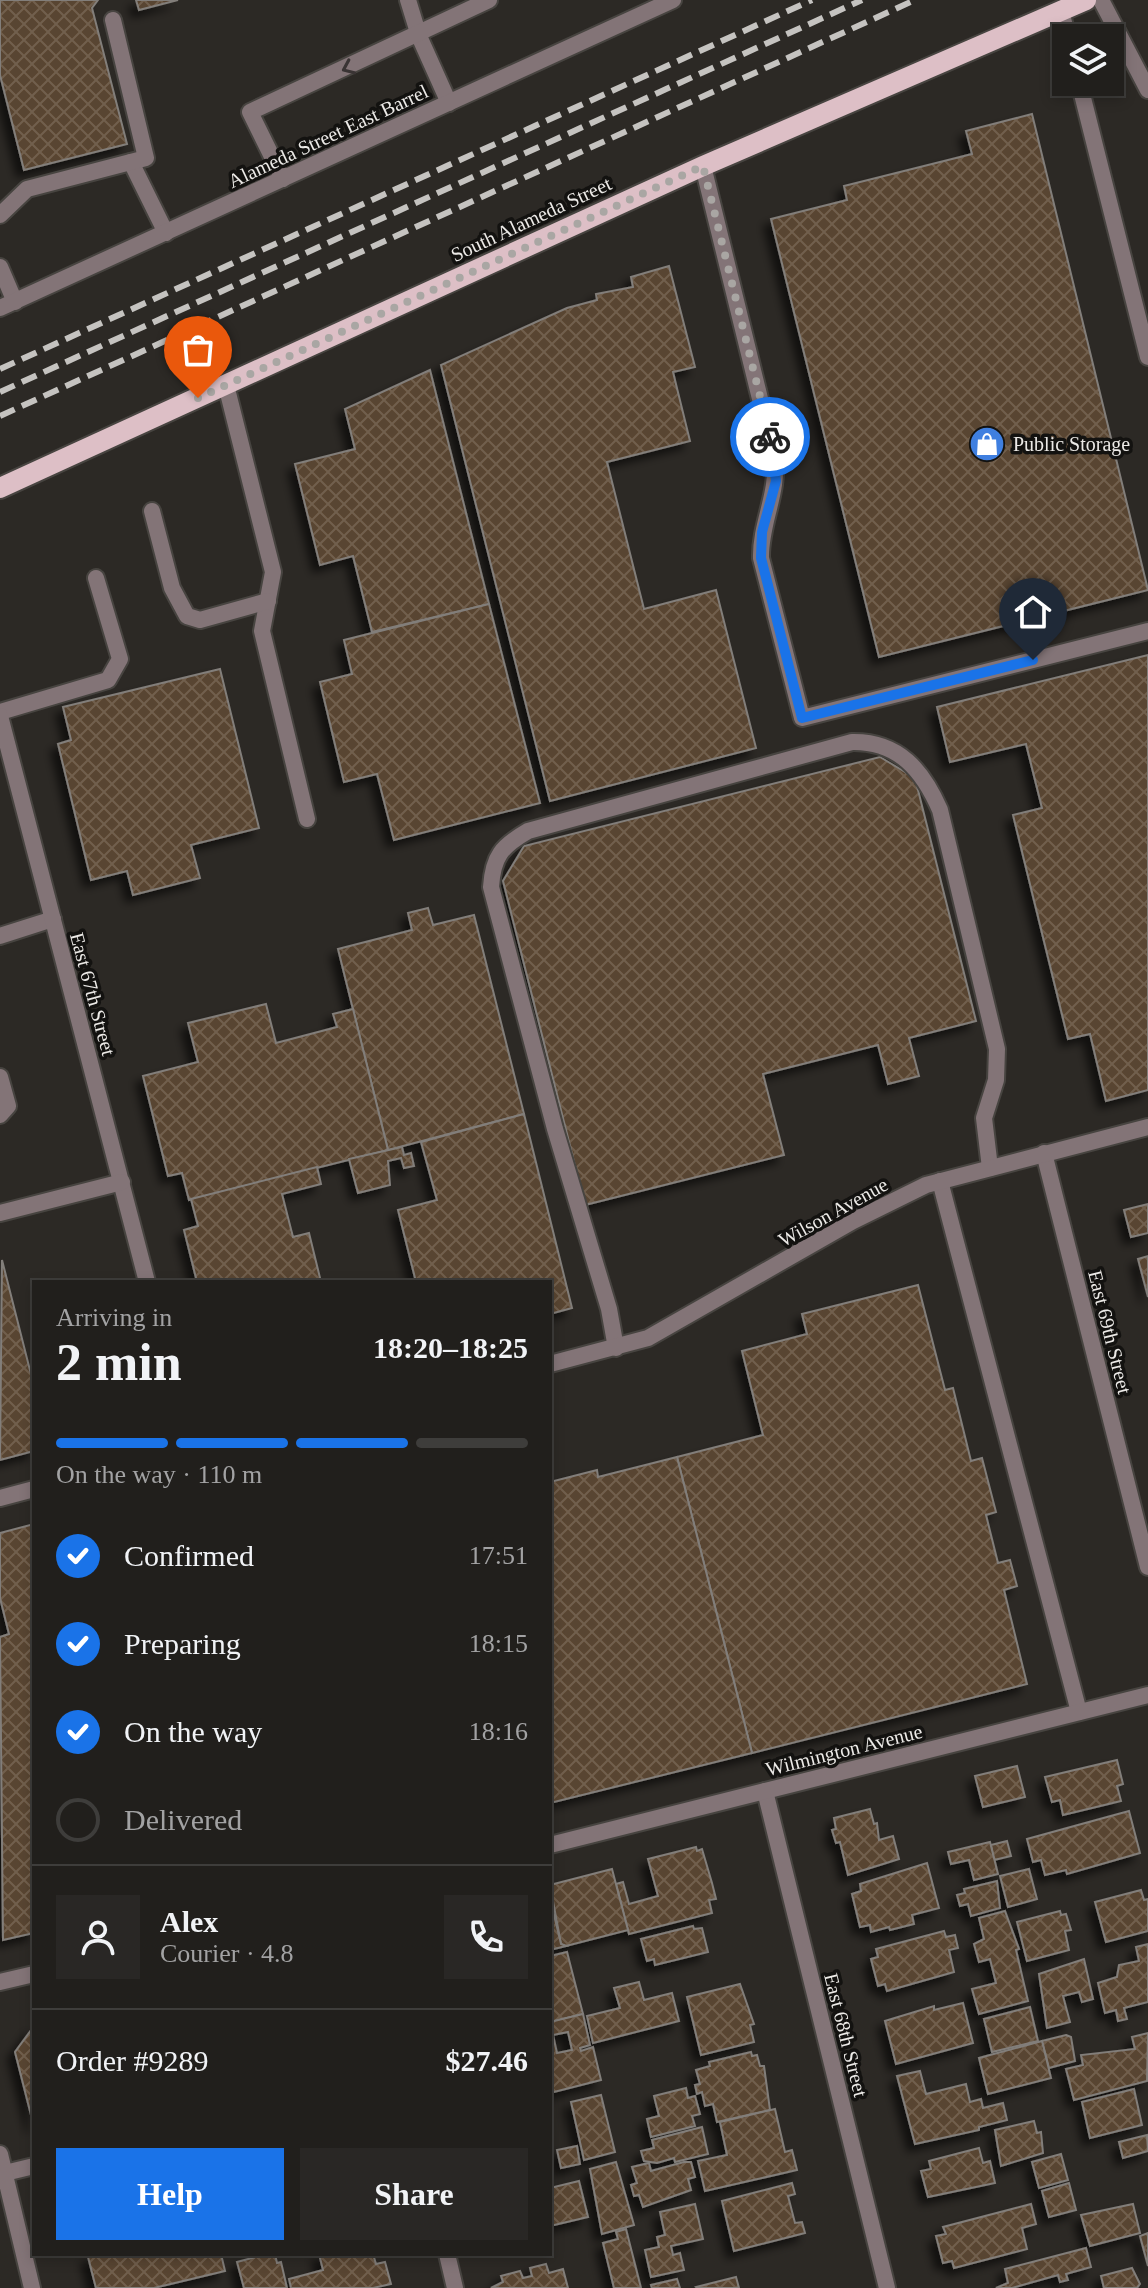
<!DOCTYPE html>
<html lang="en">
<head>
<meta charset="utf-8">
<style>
	body { margin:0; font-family:"Times New Roman",serif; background:#292725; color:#f1f3f6; height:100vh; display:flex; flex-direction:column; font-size:30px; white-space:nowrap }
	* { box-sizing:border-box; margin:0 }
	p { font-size:26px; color:#a2a2a3 }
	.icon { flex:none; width:44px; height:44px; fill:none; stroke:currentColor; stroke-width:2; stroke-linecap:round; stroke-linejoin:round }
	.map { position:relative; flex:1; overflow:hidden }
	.side { position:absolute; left:32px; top:1280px; width:520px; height:976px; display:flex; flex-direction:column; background:#211f1c; border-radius:0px; box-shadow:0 4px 12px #0003,0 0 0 2px #3e3d3b }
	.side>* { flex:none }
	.fabs { position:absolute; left:1052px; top:24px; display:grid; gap:16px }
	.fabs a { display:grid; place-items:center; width:72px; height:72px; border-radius:0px; background:#211f1c; box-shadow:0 4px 12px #0003,0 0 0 2px #3e3d3b; font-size:40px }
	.pin { position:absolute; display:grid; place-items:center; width:68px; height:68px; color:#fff; margin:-82px -34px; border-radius:50% 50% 50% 0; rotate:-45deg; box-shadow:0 0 8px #0007 }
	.pin .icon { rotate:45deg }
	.courier { position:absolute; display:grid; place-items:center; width:80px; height:80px; margin:-40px; border:6px solid #1a73e8; border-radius:50%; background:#fff; color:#222; box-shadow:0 2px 10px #0007 }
	.head em { font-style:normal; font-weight:700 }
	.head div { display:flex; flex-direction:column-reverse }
	.head { display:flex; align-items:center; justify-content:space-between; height:136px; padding:0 24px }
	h1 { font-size:52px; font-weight:700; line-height:60px }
	.bar { display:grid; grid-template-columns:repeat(4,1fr); gap:12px 8px; align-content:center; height:96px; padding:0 24px }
	.bar i { height:10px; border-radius:6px; background:#3e3d3b }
	.bar .current { background:#1a73e8 }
	.bar p { grid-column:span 4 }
	.line { display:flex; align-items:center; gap:20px; padding:0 24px; border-top:2px solid #3e3d3b }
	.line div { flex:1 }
	.round { display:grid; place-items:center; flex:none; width:84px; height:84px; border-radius:0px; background:#292725 }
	ol { padding:0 24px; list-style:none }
	li { display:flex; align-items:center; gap:24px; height:88px }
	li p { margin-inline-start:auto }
	li .icon { padding:8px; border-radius:50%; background:#1a73e8; color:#fff; stroke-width:4 }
	li:last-child { color:#a2a2a3 }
	li i { width:44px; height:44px; border:4px solid #3e3d3b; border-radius:50% }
	.cta { display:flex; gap:16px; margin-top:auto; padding:16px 24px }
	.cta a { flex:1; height:92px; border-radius:0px; background:#1a73e8; color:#fff; font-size:32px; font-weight:700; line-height:92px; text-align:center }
	.cta a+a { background:#292725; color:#f1f3f6 }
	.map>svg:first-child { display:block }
	.building { fill:url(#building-cross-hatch); stroke:#827e7a; stroke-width:2; fill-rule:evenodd; filter:url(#shadow) }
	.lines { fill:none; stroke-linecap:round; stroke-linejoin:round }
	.service-casing { stroke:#474440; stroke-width:20 }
	.minor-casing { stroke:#474440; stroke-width:20 }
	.tertiary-casing { stroke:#474440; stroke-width:20 }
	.primary-casing { stroke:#474440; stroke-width:24 }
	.service { stroke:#837477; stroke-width:16 }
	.minor { stroke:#837477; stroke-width:16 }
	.tertiary { stroke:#837477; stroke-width:16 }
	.primary { stroke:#ddbfc6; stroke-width:20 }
	.rail { stroke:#c5c3c0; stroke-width:6; stroke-dasharray:16 8; stroke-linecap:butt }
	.oneway { stroke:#3a3434 }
	.done { stroke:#a9a6a3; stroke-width:8; stroke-dasharray:0 14.4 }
	.route { stroke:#1a73e8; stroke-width:10 }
	.labels { text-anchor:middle; stroke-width:7; stroke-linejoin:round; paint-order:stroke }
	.street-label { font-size:20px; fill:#eceae7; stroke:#131210 }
	.poi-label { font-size:20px; fill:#eceae7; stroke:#131210; text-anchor:start }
</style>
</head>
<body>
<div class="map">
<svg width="1148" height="2288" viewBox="0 0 1148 2288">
	<defs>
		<pattern id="building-cross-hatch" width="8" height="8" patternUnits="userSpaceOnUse" patternTransform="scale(2)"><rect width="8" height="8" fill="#594430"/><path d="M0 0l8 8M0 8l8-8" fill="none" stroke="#715f4e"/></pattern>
		<filter id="shadow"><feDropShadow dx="-7" dy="7" stdDeviation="4" flood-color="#0009"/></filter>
	</defs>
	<rect width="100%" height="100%" fill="#2c2925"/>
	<g class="building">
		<polygon points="0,0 98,0 92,8 127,144 24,170 0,75"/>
		<polygon points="136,0 178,0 139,10"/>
		<polygon points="1032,114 1148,590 879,657 771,219 847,200 844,186 972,154 966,131"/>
		<polygon points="669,266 695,367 673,372 690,441 607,462 644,609 716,590 756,748 550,801 441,365 567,308 597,300 596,294 633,287 631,277"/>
		<polygon points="430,370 489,604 372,632 353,556 320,565 295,464 355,449 345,409"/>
		<polygon points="489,604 540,803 394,840 377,774 344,782 320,682 352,674 344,640"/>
		<polygon points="1148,655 1148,1090 1106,1101 1090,1034 1068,1039 1013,815 1042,808 1026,744 950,762 937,707"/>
		<polygon points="220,669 259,828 191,845 200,878 133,895 127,871 91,880 58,744 71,740 63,707"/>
		<polygon points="880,757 915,778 976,1021 909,1038 919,1076 888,1084 878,1045 763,1074 784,1155 585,1205 503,881 524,846"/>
		<polygon points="428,908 433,925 474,915 524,1114 388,1150 338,949 412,930 408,913"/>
		<polygon points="266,1004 276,1043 337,1027 333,1014 353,1009 388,1150 189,1200 182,1173 168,1176 143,1076 198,1062 188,1023"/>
		<polygon points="524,1114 572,1308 550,1314 550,1282 416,1282 398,1210 437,1200 421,1142"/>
		<polygon points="402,1147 404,1155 411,1153 414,1166 404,1168 401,1158 388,1161 390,1185 358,1193 349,1159"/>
		<polygon points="317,1167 321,1184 282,1194 293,1237 309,1233 321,1282 197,1282 184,1230 198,1226 191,1199"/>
		<polygon points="1148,1204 1148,1233 1131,1237 1124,1210"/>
		<polygon points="1148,1256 1148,1297 1138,1259"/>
		<polygon points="2,1260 34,1386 34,1451 0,1460"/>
		<polygon points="918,1285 945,1390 953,1388 971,1461 982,1458 996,1512 986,1515 998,1563 1010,1560 1017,1586 1004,1590 1027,1684 752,1753 677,1457 763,1435 742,1351 807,1334 802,1314"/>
		<polygon points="677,1457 752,1753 550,1803 550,1482 597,1470 598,1477"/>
		<polygon points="34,1524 34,1933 3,1940 0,1637 9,1634 0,1598 0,1533"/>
		<polygon points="1117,1760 1123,1784 1117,1786 1121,1801 1063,1815 1060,1800 1052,1802 1045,1777"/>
		<polygon points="1017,1766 1025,1797 983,1807 975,1776"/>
		<polygon points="870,1809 874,1824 877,1823 879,1840 893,1836 899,1859 848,1875 840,1842 836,1843 832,1830 836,1829 834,1818"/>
		<polygon points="1129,1811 1140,1853 1067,1874 1066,1870 1045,1875 1041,1860 1033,1862 1027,1839"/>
		<polygon points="1007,1841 1011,1856 994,1860 991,1845"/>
		<polygon points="990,1842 998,1874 974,1880 969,1860 951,1864 948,1852"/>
		<polygon points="696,1847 697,1851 702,1849 712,1883 716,1899 709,1900 712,1913 629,1934 616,1884 623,1882 629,1904 658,1896 648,1859"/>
		<polygon points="927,1863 939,1908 912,1915 914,1924 890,1930 889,1927 871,1932 870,1925 860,1927 852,1894 861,1891 860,1884"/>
		<polygon points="612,1869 628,1930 566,1946 561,1944 550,1885"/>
		<polygon points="1029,1869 1037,1899 1008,1907 1000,1876"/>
		<polygon points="997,1881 1000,1908 971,1916 968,1904 960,1906 957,1895 965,1893 964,1889"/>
		<polygon points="1141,1890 1144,1900 1148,1899 1148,1931 1106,1942 1095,1902"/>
		<polygon points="550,1898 561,1944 566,1946 550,1950"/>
		<polygon points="1005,1911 1019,1949 1016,1950 1028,2001 979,2014 972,1989 996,1983 990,1959 979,1962 974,1944 984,1939 979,1918"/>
		<polygon points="1060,1911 1061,1915 1066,1914 1071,1930 1065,1931 1069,1950 1027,1961 1017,1922"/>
		<polygon points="693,1926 694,1929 702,1928 708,1952 655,1965 654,1959 647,1961 641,1939"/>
		<polygon points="944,1931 946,1937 955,1935 958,1948 949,1950 954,1972 887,1991 885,1984 878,1986 871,1959 878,1957 876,1949"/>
		<polygon points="1148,1944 1148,2002 1124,2008 1127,2019 1118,2021 1116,2010 1105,2013 1098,1983 1117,1977 1119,1965 1139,1961 1136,1947"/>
		<polygon points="567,1952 583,2014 550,2022 550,1956"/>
		<polygon points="1084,1959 1093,1999 1082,2002 1079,1992 1063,1996 1070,2022 1047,2028 1039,1974"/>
		<polygon points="639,1982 644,2000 672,1993 679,2021 593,2043 587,2016 620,2008 614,1988"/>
		<polygon points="740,1984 754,2024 750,2025 754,2042 701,2055 687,1997"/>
		<polygon points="963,2003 973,2043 896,2064 885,2021 934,2006 934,2010"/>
		<polygon points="1030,2007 1038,2041 992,2052 984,2019"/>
		<path d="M583 2014 590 2045 580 2048 581 2051 593 2047 601 2080 550 2093V2022ZM568 2032 572 2050 557 2053 553 2035Z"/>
		<polygon points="34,2026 34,2127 15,2052"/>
		<polygon points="1148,2033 1147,2081 1074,2100 1066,2069 1083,2065 1081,2055 1135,2049 1132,2037"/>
		<polygon points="1066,2035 1071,2037 1075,2061 1049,2068 1042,2041"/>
		<polygon points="1042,2041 1051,2078 988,2094 979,2058"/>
		<polygon points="751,2052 752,2056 757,2055 760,2066 764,2066 770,2110 717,2122 713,2104 705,2106 702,2092 697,2094 695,2085 700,2084 696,2070 710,2066 709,2062"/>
		<polygon points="920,2071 926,2094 966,2084 970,2102 981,2099 983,2108 1003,2103 1007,2120 979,2127 979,2130 915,2144 897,2076"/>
		<polygon points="686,2088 688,2098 695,2096 700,2114 692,2116 695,2126 651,2137 647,2119 659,2116 654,2096"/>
		<polygon points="1134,2089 1142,2125 1090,2138 1082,2102"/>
		<polygon points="601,2095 615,2152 584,2160 571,2102"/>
		<polygon points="775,2109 785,2152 792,2150 797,2170 705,2191 698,2161 727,2155 720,2122"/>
		<polygon points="1034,2121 1037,2133 1041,2132 1043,2153 1001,2166 995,2130"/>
		<polygon points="702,2127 708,2154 675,2162 674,2158 657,2163 644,2161 641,2151 654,2148 652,2140"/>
		<polygon points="1147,2135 1148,2151 1123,2158 1119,2142"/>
		<polygon points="577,2146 580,2164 561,2168 557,2150"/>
		<polygon points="979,2148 983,2163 990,2161 995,2183 928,2197 921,2171 931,2169 929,2161"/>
		<polygon points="1061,2154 1068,2180 1039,2188 1032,2162"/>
		<polygon points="616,2162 634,2225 602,2234 590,2169"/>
		<polygon points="684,2162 691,2162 695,2177 688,2179 691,2190 643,2207 639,2195 634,2196 631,2185 637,2183 632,2167 649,2163 651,2171"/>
		<polygon points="579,2181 588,2217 550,2226 550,2188"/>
		<polygon points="792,2183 795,2194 788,2196 795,2223 802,2222 805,2233 734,2251 722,2201"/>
		<polygon points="1069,2183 1076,2210 1049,2217 1042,2191"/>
		<polygon points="695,2204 703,2239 671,2246 673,2255 680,2253 684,2270 651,2277 645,2250 659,2247 657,2237 665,2235 660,2212"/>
		<polygon points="1031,2204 1036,2224 1022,2228 1027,2249 954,2268 952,2261 943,2263 936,2236 946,2234 943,2227"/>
		<polygon points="1133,2204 1140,2233 1090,2246 1081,2215"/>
		<polygon points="626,2229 641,2288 614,2288 603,2243 618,2239 616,2232"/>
		<polygon points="1148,2233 1148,2266 1140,2236"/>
		<polygon points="1086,2248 1091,2267 1066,2274 1068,2280 1060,2282 1058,2275 1012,2288 996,2288 1008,2283 1005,2269"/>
		<polygon points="101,2254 221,2254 225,2271 154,2288 96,2288 88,2257"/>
		<polygon points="267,2254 275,2254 277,2263 281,2262 287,2288 244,2288 237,2262"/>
		<polygon points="319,2254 373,2254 376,2264 385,2262 391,2284 373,2288 291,2288 289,2279 323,2270"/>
		<polygon points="546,2264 549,2273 563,2269 568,2288 491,2288 503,2282 501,2276 520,2271 523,2278 532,2276 530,2268"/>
		<polygon points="1132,2268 1140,2284 1137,2288 1104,2288 1101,2276"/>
		<polygon points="736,2277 739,2288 697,2288 696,2287"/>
		<polygon points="677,2279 680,2288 652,2288 651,2285"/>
	</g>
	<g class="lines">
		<defs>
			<g id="service">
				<polyline points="408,0 419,36 449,103"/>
				<polyline points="1101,0 1148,90"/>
				<polyline points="1061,11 1068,38"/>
				<polyline points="1079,82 1148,357"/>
				<polyline points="131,162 166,233"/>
				<path d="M703 166 774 456C780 491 760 523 761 558L802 718 1148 631"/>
				<polyline points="283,179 250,112 489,0"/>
				<polyline points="0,215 27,189 146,158 113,20"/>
				<polyline points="0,267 15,302"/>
				<polyline points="226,385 273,572 262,631 307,819"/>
				<polyline points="152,511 172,588 187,616 200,620 268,601"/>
				<polyline points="0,712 108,680 120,659 96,578"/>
				<polyline points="0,936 53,919"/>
				<polyline points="0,1077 8,1106 0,1115"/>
				<polyline points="940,1181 1079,1712"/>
				<path d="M616 1348 609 1309 555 1129 491 887C493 856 502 846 528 831L852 742C899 741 923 771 940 810L997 1049 996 1080 984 1118 990 1168"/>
				<polyline points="0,1498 34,1489"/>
				<polyline points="5,2173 34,2166"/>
			</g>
			<g id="minor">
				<polyline points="0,716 147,1282"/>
				<polyline points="1044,1153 1148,1567"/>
				<polyline points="0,1213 122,1182"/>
				<polyline points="550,1364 648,1338 853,1221 926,1185 1148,1127"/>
				<polyline points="765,1791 887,2288"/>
				<polyline points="550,1845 1148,1695"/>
				<polyline points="0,1982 34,1974"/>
				<polyline points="0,2154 32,2288"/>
				<polyline points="447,2254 455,2288"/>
			</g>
			<polyline id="tertiary" points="0,308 673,0"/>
			<polyline id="primary" points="0,488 703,166 1086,0"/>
		</defs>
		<use href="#service" class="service-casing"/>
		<use href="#minor" class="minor-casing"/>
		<use href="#tertiary" class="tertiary-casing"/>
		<use href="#primary" class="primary-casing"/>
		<use href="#service" class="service"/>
		<use href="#minor" class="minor"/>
		<use href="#tertiary" class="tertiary"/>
		<use href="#primary" class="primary"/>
		<g class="rail">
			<polyline points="0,369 812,0"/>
			<polyline points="0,392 862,0"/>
			<polyline points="0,416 915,0"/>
		</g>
	</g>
	<defs><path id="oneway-chevron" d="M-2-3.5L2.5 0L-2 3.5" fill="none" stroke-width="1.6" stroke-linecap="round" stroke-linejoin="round" transform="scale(2)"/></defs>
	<use class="oneway" href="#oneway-chevron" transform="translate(348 68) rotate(156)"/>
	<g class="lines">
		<polyline class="done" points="198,398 703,166 770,437"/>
		<polyline class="route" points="770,437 776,481 762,532 761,558 802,718 1033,660"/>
	</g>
	<defs>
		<symbol id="shop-disc" viewBox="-11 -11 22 22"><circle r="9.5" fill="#3f7fe0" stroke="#131210"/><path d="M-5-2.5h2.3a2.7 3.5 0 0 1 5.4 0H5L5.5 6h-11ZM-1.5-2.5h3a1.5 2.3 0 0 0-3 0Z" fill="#fff"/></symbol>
	</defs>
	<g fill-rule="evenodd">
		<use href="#shop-disc" x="967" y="424" width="40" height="40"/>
	</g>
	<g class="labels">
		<g class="street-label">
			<text transform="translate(328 136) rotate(-25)" y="7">Alameda Street East Barrel</text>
			<text transform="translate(531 219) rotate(-25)" y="7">South Alameda Street</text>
			<text transform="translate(93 994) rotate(75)" y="7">East 67th Street</text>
			<text transform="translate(833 1212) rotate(-29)" y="7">Wilson Avenue</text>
			<text transform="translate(1110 1332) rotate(76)" y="7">East 69th Street</text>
			<text transform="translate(844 1750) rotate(-14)" y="7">Wilmington Avenue</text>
			<text transform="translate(846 2035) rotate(76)" y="7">East 68th Street</text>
		</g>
		<g class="poi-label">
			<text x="1013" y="451">Public Storage</text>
		</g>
	</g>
</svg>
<div class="fabs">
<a><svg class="icon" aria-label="layers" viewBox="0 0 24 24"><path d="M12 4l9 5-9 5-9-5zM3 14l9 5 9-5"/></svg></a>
</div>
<div class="pin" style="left:198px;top:398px;background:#ea580c"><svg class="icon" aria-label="bag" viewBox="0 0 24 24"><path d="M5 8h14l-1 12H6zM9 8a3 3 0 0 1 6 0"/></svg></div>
<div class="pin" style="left:1033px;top:660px;background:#1f2937"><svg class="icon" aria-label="home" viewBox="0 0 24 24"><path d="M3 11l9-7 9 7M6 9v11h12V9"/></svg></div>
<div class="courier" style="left:770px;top:437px"><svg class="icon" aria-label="bike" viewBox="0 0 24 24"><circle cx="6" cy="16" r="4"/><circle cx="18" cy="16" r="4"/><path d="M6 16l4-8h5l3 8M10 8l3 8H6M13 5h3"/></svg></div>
<section class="side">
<div class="head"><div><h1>2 min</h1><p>Arriving in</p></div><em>18:20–18:25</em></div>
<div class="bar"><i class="current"></i><i class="current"></i><i class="current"></i><i></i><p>On the way · 110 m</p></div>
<ol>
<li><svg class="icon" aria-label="check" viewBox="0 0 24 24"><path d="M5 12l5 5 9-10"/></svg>Confirmed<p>17:51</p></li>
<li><svg class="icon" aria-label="check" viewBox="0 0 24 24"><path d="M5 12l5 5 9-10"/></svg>Preparing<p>18:15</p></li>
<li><svg class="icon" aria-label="check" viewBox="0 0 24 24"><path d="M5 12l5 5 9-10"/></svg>On the way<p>18:16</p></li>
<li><i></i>Delivered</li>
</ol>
<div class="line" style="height:144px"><a class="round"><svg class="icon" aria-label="person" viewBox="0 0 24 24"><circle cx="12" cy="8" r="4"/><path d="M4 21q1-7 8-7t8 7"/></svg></a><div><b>Alex</b><p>Courier · 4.8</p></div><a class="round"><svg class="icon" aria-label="phone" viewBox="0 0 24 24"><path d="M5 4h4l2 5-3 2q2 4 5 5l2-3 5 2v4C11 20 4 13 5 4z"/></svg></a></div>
<div class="line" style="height:104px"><div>Order #9289</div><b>$27.46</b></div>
<div class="cta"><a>Help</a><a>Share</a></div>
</section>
</div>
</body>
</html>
